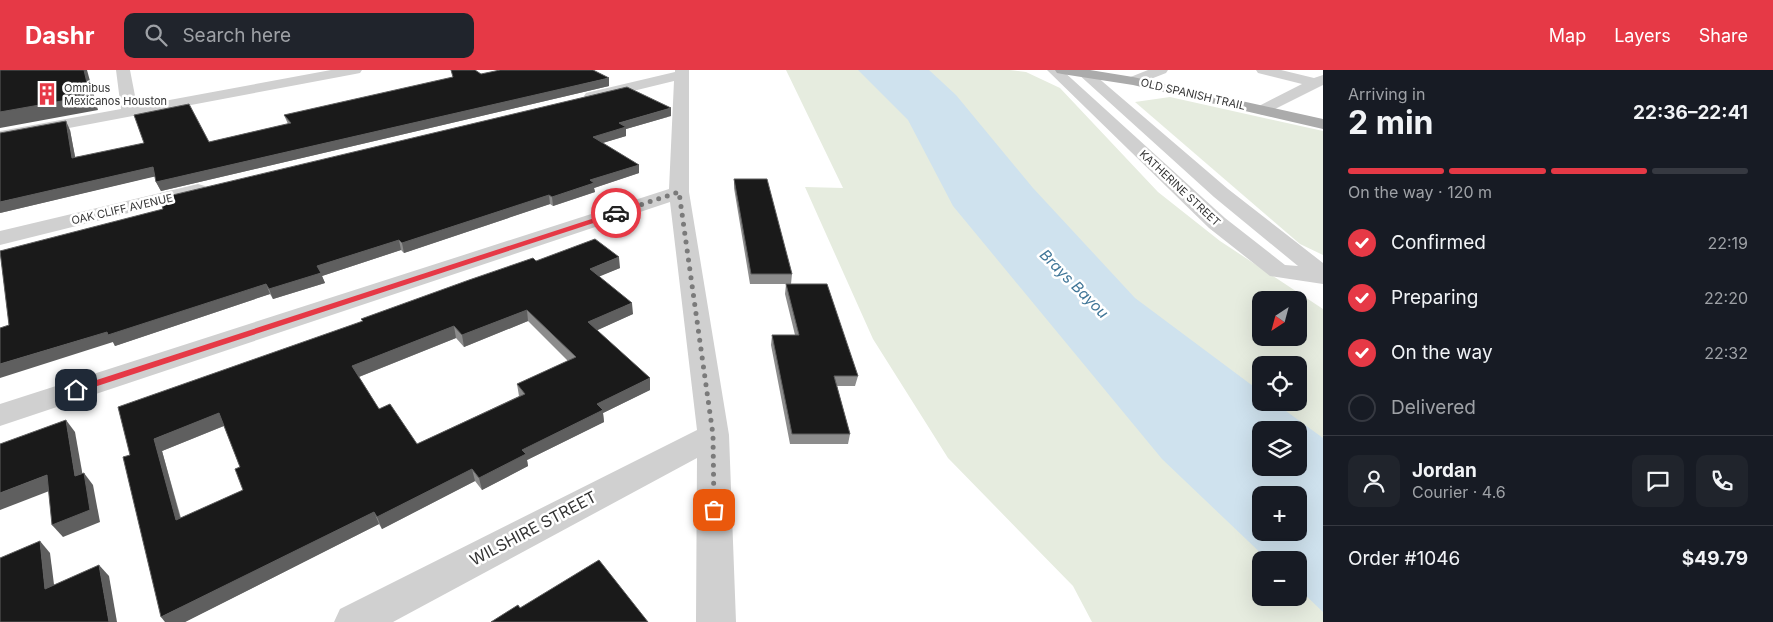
<!DOCTYPE html>
<html lang="en">
<head>
<meta charset="utf-8">
<style>
	body { margin:0; font-family:Inter,sans-serif; background:#20242c; color:#f1f3f6; height:100vh; display:flex; flex-direction:column; font-size:19px; white-space:nowrap }
	* { box-sizing:border-box; margin:0 }
	p { font-size:16px; color:#9ea1a6 }
	.icon { flex:none; width:28px; height:28px; fill:none; stroke:currentColor; stroke-width:2; stroke-linecap:round; stroke-linejoin:round }
	.map { position:relative; flex:1; overflow:hidden }
	.sheet { display:flex; flex-direction:column; background:#171b24; width:450px }
	.sheet>* { flex:none }
	.needle { width:32px; rotate:216deg }
	.tools { position:absolute; left:1252px; top:221px; display:grid; gap:10px }
	.tools a { display:grid; place-items:center; width:55px; height:55px; border-radius:10px; background:#171b24; box-shadow:0 5px 20px #0002; font-size:25px }
	.pin { position:absolute; display:grid; place-items:center; width:42px; height:42px; color:#fff; margin:-21px; border-radius:10px; box-shadow:0 2px 8px #0006 }
	.courier { position:absolute; display:grid; place-items:center; width:50px; height:50px; margin:-25px; border:4px solid #e63946; border-radius:50%; background:#fff; color:#222; box-shadow:0 1px 6px #0007 }
	.overview em { font-style:normal; font-weight:700 }
	.overview div { display:flex; flex-direction:column-reverse }
	.overview { display:flex; align-items:center; justify-content:space-between; height:85px; padding:0 25px }
	h1 { font-size:32px; font-weight:700; line-height:38px }
	.bar { display:grid; grid-template-columns:repeat(4,1fr); gap:8px 5px; align-content:center; height:60px; padding:0 25px }
	.bar i { height:6px; border-radius:4px; background:#363941 }
	.bar .on { background:#e63946 }
	.bar p { grid-column:span 4 }
	.line { display:flex; align-items:center; gap:12px; padding:0 25px; border-top:1px solid #363941 }
	.line div { flex:1 }
	.round { display:grid; place-items:center; flex:none; width:52px; height:52px; border-radius:10px; background:#20242c }
	ol { padding:0 25px; list-style:none }
	li { display:flex; align-items:center; gap:15px; height:55px }
	li p { margin-inline-start:auto }
	li .icon { padding:5px; border-radius:50%; background:#e63946; color:#fff; stroke-width:4 }
	li:last-child { color:#9ea1a6 }
	li i { width:28px; height:28px; border:2px solid #363941; border-radius:50% }
	header { display:flex; align-items:center; gap:30px; box-sizing:border-box; height:70px; padding:0 25px; background:#e63946; color:#fff }
	header strong { font-size:24px }
	nav { display:flex; gap:28px; margin-inline-start:auto; font-size:18px }
	.search { width:350px; height:45px; background:#20242c; display:flex; align-items:center; gap:12px; box-sizing:border-box; padding:0 18px; border-radius:10px; color:#9ea1a6; font-size:19px }
	main { display:flex; flex:1; min-height:0 }
	.map>svg:first-child { display:block }
	.green { fill:#e6ecdf; fill-rule:evenodd }
	.water { fill:#cfe2ee; fill-rule:evenodd }
	.lines { fill:none; stroke-linecap:round; stroke-linejoin:round }
	.minor { fill:#d0d0d0; fill-rule:evenodd }
	.major { fill:#ababab; fill-rule:evenodd }
	.wall { fill:#8c8c8c; fill-rule:evenodd }
	.shaded-wall { fill:#5f5f5f }
	.building { fill:#1a1a1a; stroke:#5f5f5f; fill-rule:evenodd }
	.route { fill:#e63946 }
	.done { stroke:#7a7a7a; stroke-width:5; stroke-dasharray:0 9 }
	.labels { text-anchor:middle; stroke-width:5; stroke-linejoin:round; paint-order:stroke }
	.far-poi-label { font-size:11px; fill:#333; stroke:#fff; text-anchor:start }
	.far-street-label { font-size:11px; fill:#333; stroke:#fff }
	.water-label { font-size:15px; font-style:italic; fill:#3f7597; stroke:#fff }
	.near-street-label { font-size:16px; fill:#333; stroke:#fff }
</style>
</head>
<body>
<header>
<strong>Dashr</strong>
<div class="search"><svg class="icon" aria-label="search" viewBox="0 0 24 24"><circle cx="10" cy="10" r="6"/><path d="M15 15l6 6"/></svg>Search here</div>
<nav><a>Map</a><a>Layers</a><a>Share</a></nav>
</header>
<main>
<div class="map">
<svg width="1323" height="552" viewBox="0 0 1323 552">
	<rect width="100%" height="100%" fill="#fff"/>
	<g class="green">
		<path d="M786 0H1010L1026 2 1060 18 1158 122 1220 171 1323 239V552H1092L1073 516 948 388 873 269 805 117 843 118ZM1261 230H1299V268H1261ZM1261 295H1299V332H1261ZM1261 360H1299V398H1261ZM1261 425H1299V462H1261ZM1261 490H1299V528H1261Z"/>
		<polygon points="1170,27 1323,61 1323,185 1300,174 1135,32"/>
	</g>
	<path class="water" d="M858 0H929L956 25 1033 118 1135 228 1261 322V332L1275 333 1323 368V542L1299 519V490H1268L1162 389 953 136 908 50ZM1261 360H1299V398H1261ZM1261 425H1299V462H1261Z"/>
	<g class="lines">
		<g class="minor">
			<polygon points="116,0 130,0 137,36 331,0 362,0 360,3 355,4 0,71 0,61 121,39"/>
			<polygon points="675,0 689,0 689,122 729,365 736,552 696,552 697,388 393,552 334,552 340,539 697,360 670,132 0,356 0,334 669,119 674,11 592,31 586,29 584,26 586,23 675,2"/>
			<polygon points="1047,0 1062,0 1225,148 1285,195 1298,196 1214,127 1077,3 1079,0 1089,0 1228,119 1323,193 1323,214 1270,206 1209,158"/>
			<polygon points="1148,0 1168,0 1166,3 1138,14 1128,14 1126,11 1128,8"/>
			<polygon points="1256,0 1281,0 1314,8 1323,5 1323,15 1263,45 1257,43 1255,40 1257,37 1302,14 1258,3"/>
			<polygon points="198,114 205,116 208,120 205,124 0,175 0,161"/>
		</g>
		<polygon class="major" points="1055,0 1090,0 1133,7 1323,49 1323,59 1133,15 1062,4 1057,3"/>
	</g>
	<g class="wall">
		<polygon points="481,4 609,16 161,121 156,112 155,106 0,143 70,60 75,87 209,72 288,54 284,45"/>
		<polygon points="671,46 626,59 626,66 602,73 639,95 639,103 594,118 595,122 553,136 550,134 404,183 401,180 322,206 325,213 273,229 270,224 115,276 113,272 9,255 0,181"/>
		<polygon points="734,109 792,204 791,214 858,306 855,316 837,316 850,364 848,374 790,374 771,275 772,265 795,265 785,224 786,214 750,214 734,118"/>
		<path d="M536 191 620 198 599 206 633 244 597 260 650 320 603 343 604 352 527 390 528 396 482 420 475 411 382 459 379 454 185 552 130 385 362 251 361 249ZM528 251 568 291 517 314 519 326 417 374 379 339 359 307 456 268 464 277ZM224 356 240 397 243 420 181 448 162 381Z"/>
	</g>
	<g class="shaded-wall">
		<polygon points="84,0 87,0 98,40 0,58 0,42"/>
		<polygon points="609,8 609,16 161,121 156,112"/>
		<polygon points="671,38 671,46 626,59 626,66 593,76 593,67 619,53"/>
		<polygon points="66,51 70,60 77,97 72,88"/>
		<polygon points="639,95 639,103 594,118 595,122 553,136 552,127 590,110"/>
		<polygon points="153,97 157,106 0,143 0,132"/>
		<polygon points="549,125 550,134 404,183 402,173"/>
		<polygon points="399,170 401,180 322,206 325,213 273,229 269,219 317,196"/>
		<polygon points="619,187 620,198 591,210 590,199"/>
		<polygon points="266,214 270,224 115,276 113,272 0,308 0,294"/>
		<polygon points="632,233 633,244 589,264 588,252"/>
		<polygon points="527,240 528,251 464,277 462,265"/>
		<polygon points="454,256 456,268 356,308 352,296"/>
		<polygon points="650,308 650,320 603,343 604,352 527,390 528,396 482,420 479,408 522,380 597,334"/>
		<polygon points="219,343 226,355 162,381 184,462 176,450 154,369"/>
		<polygon points="66,350 75,362 85,418 75,406"/>
		<polygon points="472,399 475,411 382,459 377,447"/>
		<polygon points="84,403 93,415 100,452 63,467 52,455"/>
		<polygon points="47,405 57,418 0,440 0,423"/>
		<polygon points="374,442 379,454 185,552 165,552 161,547"/>
		<polygon points="40,471 50,483 56,530 45,519"/>
		<polygon points="99,495 109,506 117,552 109,552"/>
	</g>
	<g class="building">
		<polygon points="0,0 84,0 90,26 0,42"/>
		<polygon points="451,0 475,0 481,4 500,0 593,0 609,8 156,112 153,97 0,132 0,63 66,51 72,88 144,73 134,45 189,34 209,72 291,53 284,45 453,7"/>
		<polygon points="627,17 671,38 619,53 626,57 593,67 639,95 590,110 594,113 552,127 549,125 402,173 399,170 317,196 321,203 269,219 266,214 108,265 107,262 0,294 0,258 9,255 0,181 163,139 160,128"/>
		<polygon points="734,109 767,109 792,204 751,204"/>
		<path d="M595 169 619 187 590 199 632 233 588 252 650 308 597 334 603 340 522 380 526 384 479 408 472 399 377 447 374 442 161 547 123 387 130 385 118 337 363 251 361 249 469 210 533 188 536 191ZM527 240 576 287 517 314 525 324 417 374 390 334 379 339 352 296 454 256 462 265ZM219 343 240 397 235 399 243 420 176 450 154 369Z"/>
		<polygon points="786,214 827,214 858,306 834,306 850,364 792,364 772,265 799,265"/>
		<polygon points="66,350 75,406 84,403 90,440 52,455 47,405 0,423 0,374"/>
		<polygon points="40,471 45,519 99,495 109,552 0,552 0,488"/>
		<polygon points="599,490 648,552 491,552 518,535 520,538"/>
	</g>
	<polygon class="route" points="616,141 618,142 618,145 79,322 72,322 71,320 72,318"/>
	<g class="lines">
		<polyline class="done" points="616,143 679,122 713,365 714,440"/>
	</g>
	<defs>
		<symbol id="building-bare" viewBox="-9 -9 18 18"><path d="M-4-6H4V6H1V3H-1V6H-4ZM-2.5-4.3h1.7v1.8h-1.7ZM.8-4.3h1.7v1.8H.8ZM-2.5-1h1.7V.8h-1.7ZM.8-1h1.7V.8H.8Z" fill="#e63946" stroke="#fff" stroke-width="2.5" paint-order="stroke"/></symbol>
	</defs>
	<g fill-rule="evenodd">
		<use href="#building-bare" x="31" y="8" width="32" height="32"/>
	</g>
	<g class="labels">
		<g class="far-poi-label">
			<text x="64" y="22">Omnibus<tspan x="64" dy="13">Mexicanos Houston</tspan></text>
		</g>
		<g class="far-street-label">
			<text transform="translate(1193 24) rotate(13)" y="4">OLD SPANISH TRAIL</text>
			<text transform="translate(1180 118) rotate(43)" y="4">KATHERINE STREET</text>
			<text transform="translate(122 139) rotate(-13)" y="4">OAK CLIFF AVENUE</text>
		</g>
		<g class="water-label">
			<text transform="translate(1074 214) rotate(45)" y="5">Brays Bayou</text>
		</g>
		<g class="near-street-label">
			<text transform="translate(533 458) rotate(-28)" y="6">WILSHIRE STREET</text>
		</g>
	</g>
</svg>
<div class="tools">
<a><svg class="needle" viewBox="-14 -14 28 28"><path d="M0-13l5 13h-10z" fill="#e53935"/><path d="M0 13l5-13h-10z" fill="#9ea1a6"/></svg></a>
<a><svg class="icon" aria-label="locate" viewBox="0 0 24 24"><circle cx="12" cy="12" r="6"/><path d="M12 2v4M12 18v4M2 12h4M18 12h4"/></svg></a>
<a><svg class="icon" aria-label="layers" viewBox="0 0 24 24"><path d="M12 4l9 5-9 5-9-5zM3 14l9 5 9-5"/></svg></a>
<a>+</a>
<a>−</a>
</div>
<div class="pin" style="left:714px;top:440px;background:#ea580c"><svg class="icon" aria-label="bag" viewBox="0 0 24 24"><path d="M5 8h14l-1 12H6zM9 8a3 3 0 0 1 6 0"/></svg></div>
<div class="pin" style="left:76px;top:320px;background:#1f2937"><svg class="icon" aria-label="home" viewBox="0 0 24 24"><path d="M3 11l9-7 9 7M6 9v11h12V9"/></svg></div>
<div class="courier" style="left:616px;top:143px"><svg class="icon" aria-label="car" viewBox="0 0 24 24"><path d="M5 17H2v-5l4-1 3-4h7l3 4 3 1v5h-3M9 17h6M6 11h13"/><circle cx="7" cy="17" r="2"/><circle cx="17" cy="17" r="2"/></svg></div>
</div>
<section class="sheet">
<div class="overview"><div><h1>2 min</h1><p>Arriving in</p></div><em>22:36–22:41</em></div>
<div class="bar"><i class="on"></i><i class="on"></i><i class="on"></i><i></i><p>On the way · 120 m</p></div>
<ol>
<li><svg class="icon" aria-label="check" viewBox="0 0 24 24"><path d="M5 12l5 5 9-10"/></svg>Confirmed<p>22:19</p></li>
<li><svg class="icon" aria-label="check" viewBox="0 0 24 24"><path d="M5 12l5 5 9-10"/></svg>Preparing<p>22:20</p></li>
<li><svg class="icon" aria-label="check" viewBox="0 0 24 24"><path d="M5 12l5 5 9-10"/></svg>On the way<p>22:32</p></li>
<li><i></i>Delivered</li>
</ol>
<div class="line" style="height:90px"><a class="round"><svg class="icon" aria-label="person" viewBox="0 0 24 24"><circle cx="12" cy="8" r="4"/><path d="M4 21q1-7 8-7t8 7"/></svg></a><div><b>Jordan</b><p>Courier · 4.6</p></div><a class="round"><svg class="icon" aria-label="chat" viewBox="0 0 24 24"><path d="M4 5h16v11H9l-5 4z"/></svg></a><a class="round"><svg class="icon" aria-label="phone" viewBox="0 0 24 24"><path d="M5 4h4l2 5-3 2q2 4 5 5l2-3 5 2v4C11 20 4 13 5 4z"/></svg></a></div>
<div class="line" style="height:65px"><div>Order #1046</div><b>$49.79</b></div>
</section>
</main>
</body>
</html>
